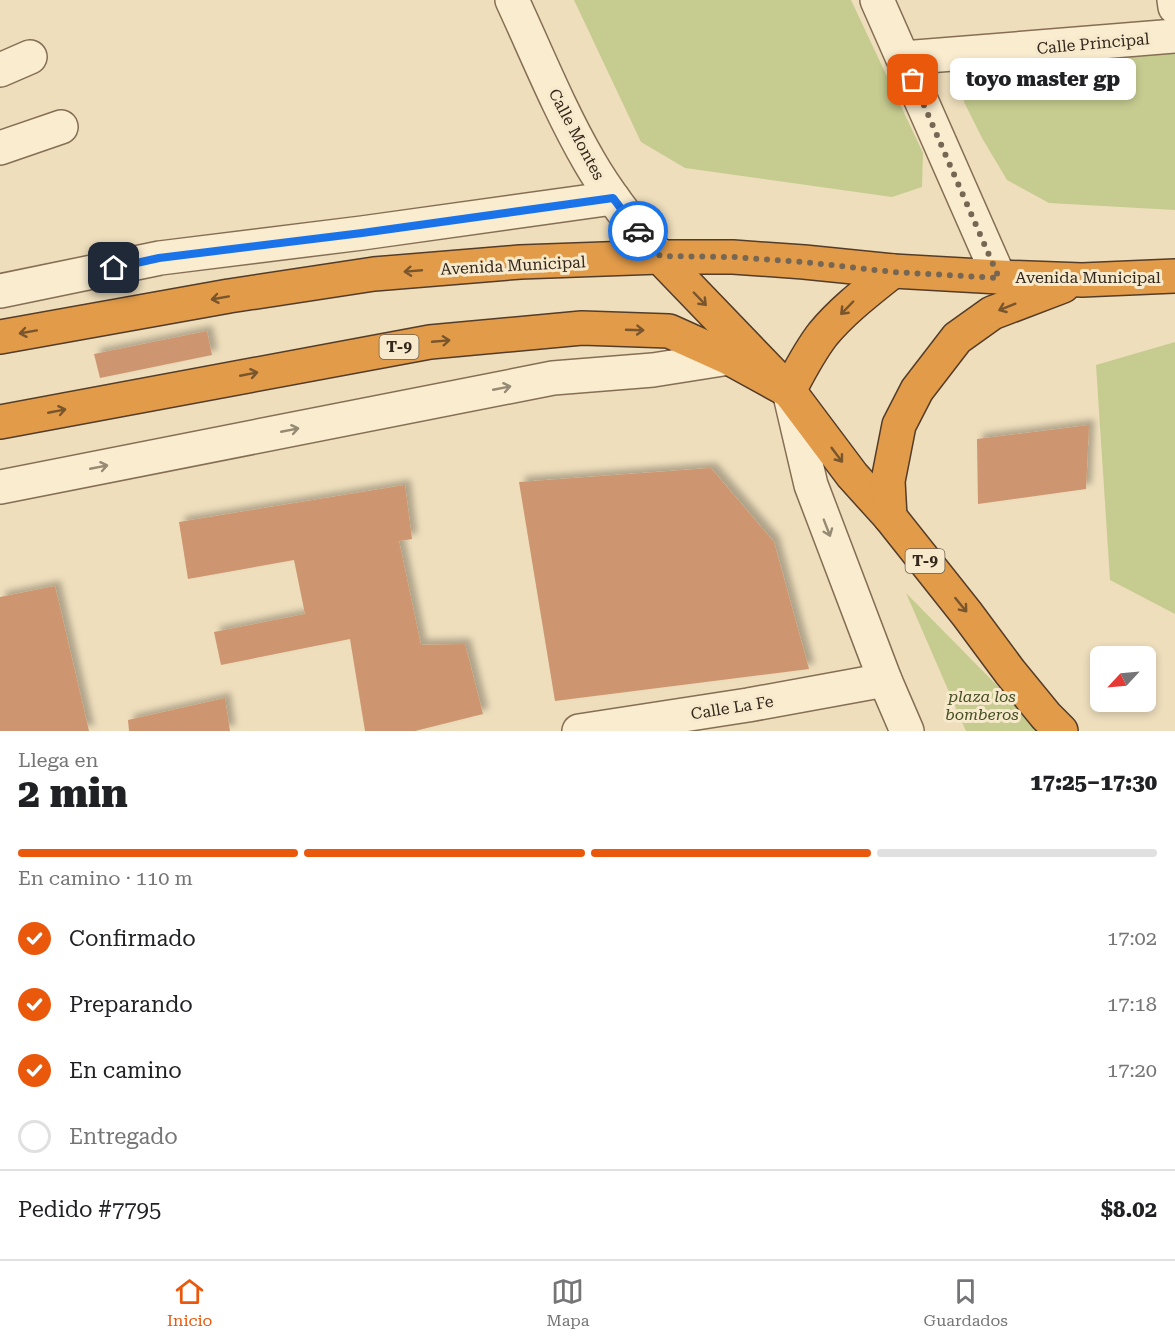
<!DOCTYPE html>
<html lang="es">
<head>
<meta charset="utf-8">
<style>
	body { margin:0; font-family:"Roboto Serif",serif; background:#f6f6f6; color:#202124; height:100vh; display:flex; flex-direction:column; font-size:22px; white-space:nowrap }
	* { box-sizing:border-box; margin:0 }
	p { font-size:20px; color:#757577 }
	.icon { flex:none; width:33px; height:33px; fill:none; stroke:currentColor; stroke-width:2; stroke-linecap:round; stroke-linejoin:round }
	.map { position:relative; height:731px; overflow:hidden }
	.side { display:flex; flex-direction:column; background:#fff; flex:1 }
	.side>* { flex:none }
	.needle { width:39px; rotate:244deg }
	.tools { position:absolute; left:1090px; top:646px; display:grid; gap:12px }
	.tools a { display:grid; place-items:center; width:66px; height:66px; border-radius:9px; background:#fff; box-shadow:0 3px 9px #0003; font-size:30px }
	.pin { position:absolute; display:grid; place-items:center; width:51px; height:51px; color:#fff; margin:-26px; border-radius:12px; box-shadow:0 3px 9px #0006 }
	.courier { position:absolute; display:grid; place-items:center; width:60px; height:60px; margin:-30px; border:4px solid #1a73e8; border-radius:50%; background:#fff; color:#222; box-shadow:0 2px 8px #0007 }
	.bubble { position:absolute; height:42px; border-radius:9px; background:#fff; box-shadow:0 3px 9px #0003; font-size:20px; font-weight:800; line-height:42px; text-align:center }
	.head em { font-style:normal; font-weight:800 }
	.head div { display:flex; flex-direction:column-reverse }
	.head { display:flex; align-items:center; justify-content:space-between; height:102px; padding:0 18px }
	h1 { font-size:39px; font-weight:800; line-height:45px }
	.bar { display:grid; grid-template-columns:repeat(4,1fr); gap:9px 6px; align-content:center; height:72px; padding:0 18px }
	.bar i { height:8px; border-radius:4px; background:#e0e0e0 }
	.bar .selected { background:#ea580c }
	.bar p { grid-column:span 4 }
	.line { display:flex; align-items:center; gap:15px; padding:0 18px; border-top:2px solid #e0e0e0 }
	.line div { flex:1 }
	ol { padding:0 18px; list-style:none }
	li { display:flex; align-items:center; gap:18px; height:66px }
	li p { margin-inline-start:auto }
	li .icon { padding:6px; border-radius:50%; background:#ea580c; color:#fff; stroke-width:4 }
	li:last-child { color:#757577 }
	li i { width:33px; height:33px; border:3px solid #e0e0e0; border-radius:50% }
	.tab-bar { display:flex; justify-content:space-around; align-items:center; height:84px; border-top:2px solid #e0e0e0; background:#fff; font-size:16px; color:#757577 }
	.tab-bar a { display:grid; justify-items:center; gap:3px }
	.tab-bar .selected { color:#ea580c }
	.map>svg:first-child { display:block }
	.green { fill:#c6cc90 }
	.building { fill:#cd9671; filter:url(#shadow) }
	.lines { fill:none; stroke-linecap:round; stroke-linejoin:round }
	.minor-casing { stroke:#866e55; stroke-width:36 }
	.highway-casing { stroke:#533c2a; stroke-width:36 }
	.minor { stroke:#f9eccf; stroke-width:33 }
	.highway { stroke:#e19b49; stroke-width:33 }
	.oneway { stroke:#79552d }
	.oneway2 { stroke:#968a75 }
	.done { stroke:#756753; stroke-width:6; stroke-dasharray:0 10.8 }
	.route { stroke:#1a73e8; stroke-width:8 }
	.labels { text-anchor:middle; stroke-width:6; stroke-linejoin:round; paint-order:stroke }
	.shield { fill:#f6e9cc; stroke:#6e6150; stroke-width:1.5 }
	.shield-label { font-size:15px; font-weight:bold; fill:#34271b }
	.street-label { font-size:16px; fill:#34271b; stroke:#f6e9cc }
	.park-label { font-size:16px; font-style:italic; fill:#465121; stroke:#f6e9cc }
</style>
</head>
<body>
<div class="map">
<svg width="1175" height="731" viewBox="0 0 1175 731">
	<defs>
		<filter id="shadow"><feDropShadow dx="5.5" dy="-5.5" stdDeviation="3" flood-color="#0004"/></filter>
	</defs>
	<rect width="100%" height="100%" fill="#eedebc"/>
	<g class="green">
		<polygon points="574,0 851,0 923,153 922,187 892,197 685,168 641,142"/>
		<polygon points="1175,53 1175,210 1049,203 1007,180 982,138 964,102 966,80 980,69"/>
		<polygon points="1175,342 1175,614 1110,580 1096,365"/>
		<polygon points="906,593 1042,731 966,731"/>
	</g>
	<g class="building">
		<polygon points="207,331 212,355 100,378 94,354"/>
		<polygon points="1089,425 1086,489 978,504 977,439"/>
		<polygon points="711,468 774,542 809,669 555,701 519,482"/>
		<polygon points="405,485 412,539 399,541 421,645 465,644 483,714 415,731 365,731 350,639 221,665 214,632 305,614 294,560 188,579 179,522"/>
		<polygon points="55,586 89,731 0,731 0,597"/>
		<polygon points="225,698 230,731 129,731 128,720"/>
	</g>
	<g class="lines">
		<defs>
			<g id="minor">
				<path d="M512 0C537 54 559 109 589 161 609 196 634 227 660 257"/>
				<polyline points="877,0 999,277"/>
				<polyline points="1174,0 1175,7"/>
				<polyline points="903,58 1175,36"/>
				<polyline points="0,70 30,57"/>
				<polyline points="0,148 61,127"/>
				<polyline points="0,291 160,258 362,233 613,198"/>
				<polyline points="789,391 811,485 885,680 907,731"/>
				<polyline points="0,487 553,378 653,370 729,358"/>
				<polyline points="579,731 748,705 885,680"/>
			</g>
			<g id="highway">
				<polyline points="660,257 789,391 852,475 890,517 967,614 1010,672 1046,716 1061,731"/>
				<polyline points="0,337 229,296 374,274 520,262 660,257 733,257 804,262 893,271 999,277 1082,280 1175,276"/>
				<path d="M789 391C799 372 809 352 823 334 843 310 868 291 893 271"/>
				<polyline points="0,422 430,342 582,328 669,331 729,358 789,391"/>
				<polyline points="890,517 888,481 899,425 917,390 957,338 992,313 1063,286"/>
			</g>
		</defs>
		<use href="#minor" class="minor-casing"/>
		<use href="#highway" class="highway-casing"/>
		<use href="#minor" class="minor"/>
		<use href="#highway" class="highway"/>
	</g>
	<defs><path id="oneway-shaft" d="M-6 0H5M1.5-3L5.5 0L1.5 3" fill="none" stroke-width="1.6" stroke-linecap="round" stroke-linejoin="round" transform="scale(1.5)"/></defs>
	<g class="oneway">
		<use href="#oneway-shaft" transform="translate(413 271) rotate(175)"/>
		<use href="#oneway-shaft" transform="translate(220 298) rotate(170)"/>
		<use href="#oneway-shaft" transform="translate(700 299) rotate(46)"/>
		<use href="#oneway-shaft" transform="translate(1007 307) rotate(158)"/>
		<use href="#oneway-shaft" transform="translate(847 308) rotate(134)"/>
		<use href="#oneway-shaft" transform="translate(635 330) rotate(2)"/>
		<use href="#oneway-shaft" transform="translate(28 332) rotate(170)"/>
		<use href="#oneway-shaft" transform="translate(441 341) rotate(-5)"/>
		<use href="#oneway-shaft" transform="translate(249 374) rotate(-11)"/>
		<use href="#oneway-shaft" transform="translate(57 411) rotate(-11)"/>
		<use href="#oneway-shaft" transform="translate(837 455) rotate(53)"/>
		<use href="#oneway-shaft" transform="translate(961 605) rotate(51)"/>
	</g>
	<g class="oneway2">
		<use href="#oneway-shaft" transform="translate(502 388) rotate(-11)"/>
		<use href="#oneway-shaft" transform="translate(290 430) rotate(-11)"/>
		<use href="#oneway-shaft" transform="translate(99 467) rotate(-11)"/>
		<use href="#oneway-shaft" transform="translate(827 528) rotate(69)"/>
	</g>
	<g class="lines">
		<polyline class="done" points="638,231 660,256 733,257 804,262 893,272 999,278 913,80"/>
		<polyline class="route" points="114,268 159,258 362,233 613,198 638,231"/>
	</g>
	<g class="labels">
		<g class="shield">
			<rect x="379.5" y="335" width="39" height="24" rx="4.5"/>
			<rect x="905.5" y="549" width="39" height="24" rx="4.5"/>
		</g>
		<g class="shield-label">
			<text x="399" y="352">T-9</text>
			<text x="925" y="566">T-9</text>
		</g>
		<g class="street-label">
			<text transform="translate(1093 43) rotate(-5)" y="6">Calle Principal</text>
			<text transform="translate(577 134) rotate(62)" y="6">Calle Montes</text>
			<text transform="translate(513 265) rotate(-3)" y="6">Avenida Municipal</text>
			<text x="1088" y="283">Avenida Municipal</text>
			<text transform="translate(732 707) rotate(-9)" y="6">Calle La Fe</text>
		</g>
		<g class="park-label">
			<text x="982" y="702">plaza los<tspan x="982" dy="18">bomberos</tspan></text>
		</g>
	</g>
</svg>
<div class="tools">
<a><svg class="needle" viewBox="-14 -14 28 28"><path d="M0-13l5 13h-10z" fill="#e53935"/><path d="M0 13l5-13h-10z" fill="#757577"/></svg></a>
</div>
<div class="pin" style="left:913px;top:80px;background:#ea580c"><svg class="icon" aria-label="bag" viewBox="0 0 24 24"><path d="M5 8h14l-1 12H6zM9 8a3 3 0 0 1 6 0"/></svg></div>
<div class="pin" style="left:114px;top:268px;background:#1f2937"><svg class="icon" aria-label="home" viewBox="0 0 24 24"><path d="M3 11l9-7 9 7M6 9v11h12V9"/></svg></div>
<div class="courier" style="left:638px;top:231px"><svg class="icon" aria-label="car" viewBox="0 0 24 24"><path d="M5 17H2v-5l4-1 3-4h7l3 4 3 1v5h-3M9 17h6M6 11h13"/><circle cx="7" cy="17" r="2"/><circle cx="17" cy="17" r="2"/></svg></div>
<div class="bubble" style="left:950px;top:58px;width:186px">toyo master gp</div>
</div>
<section class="side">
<div class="head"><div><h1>2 min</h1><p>Llega en</p></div><em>17:25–17:30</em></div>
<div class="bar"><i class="selected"></i><i class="selected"></i><i class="selected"></i><i></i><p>En camino · 110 m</p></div>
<ol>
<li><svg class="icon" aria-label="check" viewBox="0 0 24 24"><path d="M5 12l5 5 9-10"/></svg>Confirmado<p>17:02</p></li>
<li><svg class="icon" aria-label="check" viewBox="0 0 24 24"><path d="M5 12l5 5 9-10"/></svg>Preparando<p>17:18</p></li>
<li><svg class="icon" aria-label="check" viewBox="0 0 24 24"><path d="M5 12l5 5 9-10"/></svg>En camino<p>17:20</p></li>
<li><i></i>Entregado</li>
</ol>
<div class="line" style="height:78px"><div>Pedido #7795</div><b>$8.02</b></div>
</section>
<nav class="tab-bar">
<a class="selected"><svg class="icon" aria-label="home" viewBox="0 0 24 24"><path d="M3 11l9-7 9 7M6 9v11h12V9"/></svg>Inicio</a>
<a><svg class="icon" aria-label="map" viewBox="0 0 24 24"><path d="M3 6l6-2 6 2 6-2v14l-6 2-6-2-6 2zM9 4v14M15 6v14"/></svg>Mapa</a>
<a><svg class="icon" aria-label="saved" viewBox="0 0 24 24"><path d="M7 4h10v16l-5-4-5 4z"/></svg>Guardados</a>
</nav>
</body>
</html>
